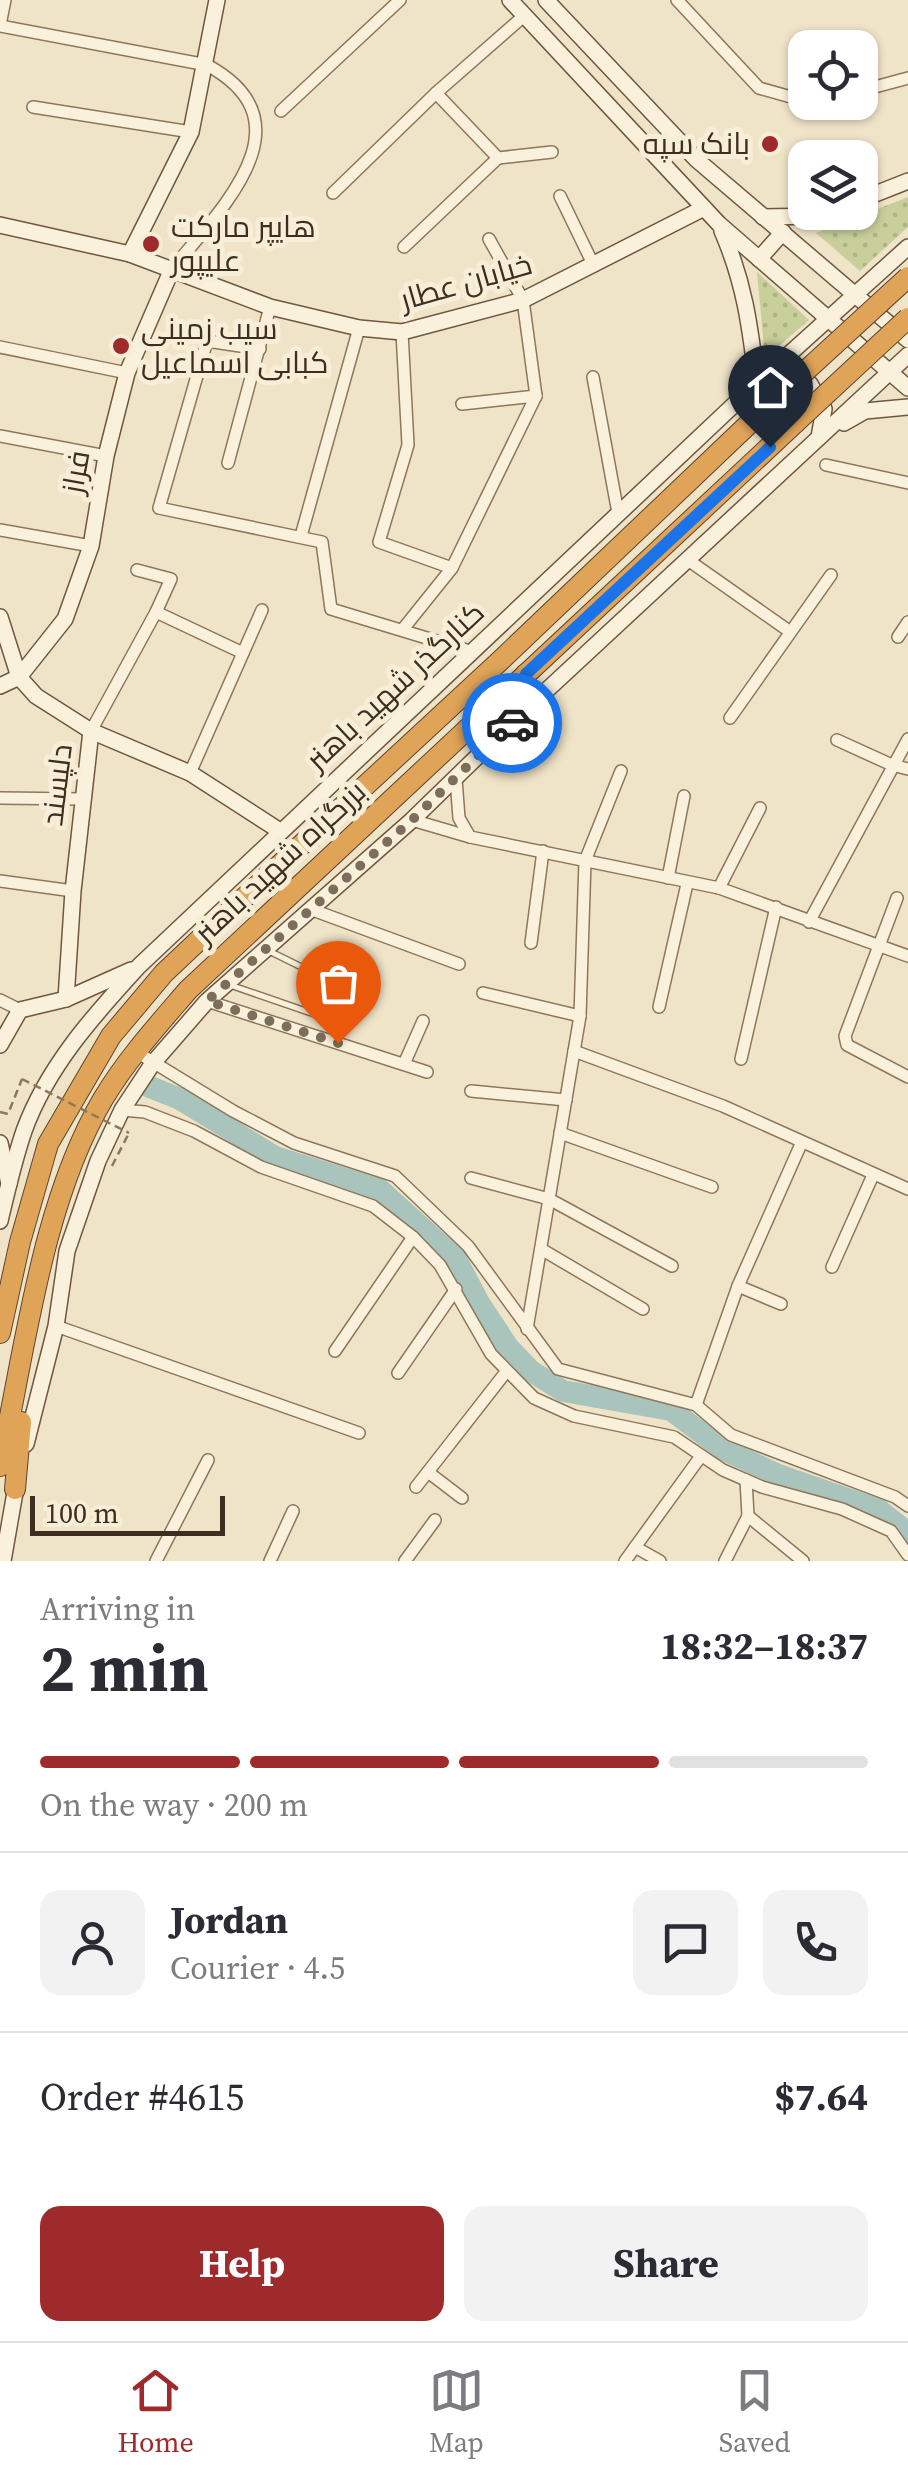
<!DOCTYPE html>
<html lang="en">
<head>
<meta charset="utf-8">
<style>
	body { margin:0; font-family:"Source Serif 4",Cairo,serif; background:#f2f2f3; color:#2b2b33; height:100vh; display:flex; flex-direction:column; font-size:38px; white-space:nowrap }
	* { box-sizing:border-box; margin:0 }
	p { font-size:32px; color:#7c7c81 }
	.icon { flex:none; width:55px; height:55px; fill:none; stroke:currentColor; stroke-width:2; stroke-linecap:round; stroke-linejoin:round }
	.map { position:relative; height:1561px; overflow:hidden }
	.details { display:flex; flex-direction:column; background:#fff; flex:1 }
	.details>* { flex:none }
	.buttons { position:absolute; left:788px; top:30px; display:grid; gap:20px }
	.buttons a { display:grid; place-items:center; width:90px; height:90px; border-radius:20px; background:#fff; box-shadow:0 2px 8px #0004; font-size:50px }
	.scale { position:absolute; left:30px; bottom:25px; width:195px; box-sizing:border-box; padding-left:10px; border:5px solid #3d2e20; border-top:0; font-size:28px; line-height:35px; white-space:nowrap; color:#3d2e20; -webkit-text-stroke:8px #f7eed8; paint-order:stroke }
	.pin { position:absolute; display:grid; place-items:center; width:85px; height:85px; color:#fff; margin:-102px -42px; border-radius:50% 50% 50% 0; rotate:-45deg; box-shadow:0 0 10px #0007 }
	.pin .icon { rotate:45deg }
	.courier { position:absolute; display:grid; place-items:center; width:100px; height:100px; margin:-50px; border:8px solid #1a73e8; border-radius:50%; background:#fff; color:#222; box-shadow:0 2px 12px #0007 }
	.summary em { font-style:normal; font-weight:700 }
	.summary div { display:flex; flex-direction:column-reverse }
	.summary { display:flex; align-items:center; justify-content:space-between; height:170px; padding:0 40px }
	h1 { font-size:65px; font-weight:700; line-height:75px }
	.bar { display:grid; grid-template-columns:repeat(4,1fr); gap:15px 10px; align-content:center; height:120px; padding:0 40px }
	.bar i { height:12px; border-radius:8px; background:#e1e1e2 }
	.bar .active { background:#9e2a2b }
	.bar p { grid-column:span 4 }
	.line { display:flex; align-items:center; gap:25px; padding:0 40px; border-top:2px solid #e1e1e2 }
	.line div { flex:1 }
	.round { display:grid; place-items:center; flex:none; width:105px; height:105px; border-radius:20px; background:#f2f2f3 }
	.cta { display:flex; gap:20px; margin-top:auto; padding:20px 40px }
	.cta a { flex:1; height:115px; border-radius:20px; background:#9e2a2b; color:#fff; font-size:40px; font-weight:700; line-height:115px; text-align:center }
	.cta a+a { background:#f2f2f3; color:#2b2b33 }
	.menu { display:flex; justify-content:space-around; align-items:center; height:140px; border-top:2px solid #e1e1e2; background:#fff; font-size:28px; color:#7c7c81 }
	.menu a { display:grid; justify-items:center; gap:5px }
	.menu .active { color:#9e2a2b }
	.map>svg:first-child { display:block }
	.grass { fill:url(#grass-dots) }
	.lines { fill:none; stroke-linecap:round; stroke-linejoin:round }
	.river { stroke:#a9c4bc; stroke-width:22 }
	.lane-casing { stroke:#8d765c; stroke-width:8 }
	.street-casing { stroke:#8d765c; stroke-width:14 }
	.secondary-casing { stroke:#6f573f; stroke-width:18 }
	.highway-casing { stroke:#5b4430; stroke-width:22 }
	.path { stroke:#8d765c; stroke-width:2.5; stroke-dasharray:8 5; stroke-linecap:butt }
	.lane { stroke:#faf1dc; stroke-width:5 }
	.street { stroke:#faf1dc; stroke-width:11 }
	.secondary { stroke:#faf1dc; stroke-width:15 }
	.highway { stroke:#e0a458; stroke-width:20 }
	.highway-bridge-casing { stroke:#5b4430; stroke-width:22; stroke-linecap:butt }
	.path-bridge { stroke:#8d765c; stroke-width:2.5; stroke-dasharray:8 5; stroke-linecap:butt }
	.highway-bridge { stroke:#e0a458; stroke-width:20 }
	.done { stroke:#7c6e5b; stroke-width:10; stroke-dasharray:0 18 }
	.route { stroke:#1a73e8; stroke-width:12 }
	.poi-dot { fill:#9e2a2b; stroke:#f7eed8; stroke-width:4 }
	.labels { text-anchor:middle; stroke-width:10; stroke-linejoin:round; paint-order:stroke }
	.poi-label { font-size:30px; fill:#3d2e20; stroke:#f7eed8; text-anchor:start }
	.street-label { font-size:30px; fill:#3d2e20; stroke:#f7eed8 }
</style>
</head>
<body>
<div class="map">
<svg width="908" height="1561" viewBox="0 0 908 1561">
	<defs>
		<pattern id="grass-dots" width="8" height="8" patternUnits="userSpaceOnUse" patternTransform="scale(2.5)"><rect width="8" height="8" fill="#c9cf9b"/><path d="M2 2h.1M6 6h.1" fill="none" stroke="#aeb285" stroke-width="1.8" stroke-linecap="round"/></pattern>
	</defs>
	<rect width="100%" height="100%" fill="#f0e4c8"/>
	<g class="grass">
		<polygon points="908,197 908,227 860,271 816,233"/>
		<polygon points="757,272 809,320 765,358"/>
	</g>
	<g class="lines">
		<polyline class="river" points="145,1085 180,1099 275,1157 380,1190 456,1259 479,1303 508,1347 531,1371 563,1391 671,1410 723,1449 778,1475 879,1510 908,1533"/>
		<defs>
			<polyline id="lane" points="230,985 326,1018 336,984 267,950"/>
			<g id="street">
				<polyline points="677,0 759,88 805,101"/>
				<polyline points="0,25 5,0"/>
				<path d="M0 26 207 65C312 122 222 208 172 269"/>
				<polyline points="860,91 908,78"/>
				<polyline points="436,93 525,15"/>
				<polyline points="33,107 191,132"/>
				<polyline points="281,111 400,0"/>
				<polyline points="333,193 436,93 498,158 552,152"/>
				<polyline points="560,196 594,266"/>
				<polyline points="489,239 523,300 536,396"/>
				<polyline points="404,247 498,158"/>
				<polyline points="402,332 408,445 379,542 452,568 403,629"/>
				<polyline points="0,347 127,373"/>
				<polyline points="260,349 207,341 159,508 322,542 331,609 473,652"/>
				<polyline points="593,377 618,513"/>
				<polyline points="462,404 536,396"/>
				<polyline points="0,436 106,456"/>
				<polyline points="228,463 270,307"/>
				<polyline points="826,465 908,483"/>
				<polyline points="0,530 91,546"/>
				<polyline points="301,536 359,328"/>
				<polyline points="688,560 789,631"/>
				<polyline points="452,568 536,396"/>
				<polyline points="156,612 243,653"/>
				<polyline points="898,637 908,622"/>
				<polyline points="730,718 831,575"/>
				<polyline points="91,731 156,612 171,579 137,570"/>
				<polyline points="837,740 892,765 908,769"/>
				<polyline points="190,773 262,610"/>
				<polyline points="456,779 459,818 470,837"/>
				<polyline points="0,798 82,799"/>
				<polyline points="412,820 470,837 719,888 908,956"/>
				<polyline points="668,878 684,796"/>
				<polyline points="0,881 73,891"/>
				<polyline points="719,888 760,808"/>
				<polyline points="897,898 845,1036 847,1045 908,1077"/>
				<polyline points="310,909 459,964"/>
				<polyline points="809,922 908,739"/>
				<polyline points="531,943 543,851"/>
				<polyline points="483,993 580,1016"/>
				<polyline points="0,1000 20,1010"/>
				<polyline points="207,1001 427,1072"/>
				<polyline points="659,1007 687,884"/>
				<polyline points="135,1051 233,1111 294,1143 395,1176 468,1246 558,1369 696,1405 731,1435 895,1497 908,1506"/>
				<polyline points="574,1051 723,1106 908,1189"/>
				<polyline points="741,1059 776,907"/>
				<polyline points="404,1064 423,1021"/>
				<polyline points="471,1091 566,1100"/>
				<polyline points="122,1110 145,1112 194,1131 261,1167 373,1206 413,1237 440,1265 491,1354 534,1398 574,1416 674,1437 723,1470 762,1487 842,1509 891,1531 908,1555"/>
				<polyline points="560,1133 712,1187"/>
				<polyline points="471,1178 549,1199 672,1266"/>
				<polyline points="541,1249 643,1309"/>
				<polyline points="832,1267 873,1175"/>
				<polyline points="738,1286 781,1304"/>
				<polyline points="56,1326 359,1433"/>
				<polyline points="527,1329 580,1016 585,861 621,771"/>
				<polyline points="335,1351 413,1237"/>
				<polyline points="398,1373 456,1289"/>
				<polyline points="696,1405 738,1286 801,1144"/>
				<polyline points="428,1472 462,1498"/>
				<polyline points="746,1480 748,1516"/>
				<polyline points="416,1487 506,1372"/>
				<polyline points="748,1516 803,1561"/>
				<polyline points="635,1547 660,1561"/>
				<polyline points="156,1561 208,1460"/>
				<polyline points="270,1561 293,1511"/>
				<polyline points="405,1561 435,1520"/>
				<polyline points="625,1561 701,1456"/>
				<polyline points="725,1561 748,1516"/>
			</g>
			<g id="secondary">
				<polyline points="510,0 719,224 908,388"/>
				<polyline points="546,0 697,160 908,340"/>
				<polyline points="860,200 908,181"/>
				<polyline points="763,217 820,216 828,212"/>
				<polyline points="0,225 130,254 270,307 359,328 402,332 523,300 704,208"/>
				<path d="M722 231C745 284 750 327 757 383L784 373 810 384 824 409 819 437"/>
				<polyline points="130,254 191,132 217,0"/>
				<polyline points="759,259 783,232"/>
				<polyline points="844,423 865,411 908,407"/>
				<polyline points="0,617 19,677 36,696 91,731 190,773 280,831"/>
				<polyline points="0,686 19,677 65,619 91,546 106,456 127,373 172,269"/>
				<polyline points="66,999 73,891 91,731"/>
				<polyline points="0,1045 20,1010 66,999 131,970"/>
				<polyline points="0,1143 9,1184"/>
				<path d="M0 1221C7 1191 14 1160 24 1131 47 1067 94 1015 139 966L757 383 908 247"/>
				<polyline points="26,1444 56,1326 67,1251 98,1161 122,1110 153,1063 207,1001 412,820 519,716 908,355"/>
				<polyline points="3,1561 17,1481"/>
			</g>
			<g id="highway">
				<polyline points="519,716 526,674"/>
				<polyline points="0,1333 20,1242 48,1144 111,1036 164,973 216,924 502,659 775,399"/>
				<path d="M0 1466C25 1349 42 1202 103 1099 127 1059 158 1025 188 990L795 423"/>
				<polyline points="15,1489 21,1422"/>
			</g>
		</defs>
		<use href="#lane" class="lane-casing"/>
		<use href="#street" class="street-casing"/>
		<use href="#secondary" class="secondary-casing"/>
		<use href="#highway" class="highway-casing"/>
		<g class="path">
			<polyline points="0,1112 8,1114 22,1079"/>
			<polyline points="112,1166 129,1133"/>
		</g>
		<use href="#lane" class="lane"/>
		<use href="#street" class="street"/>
		<use href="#secondary" class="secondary"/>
		<use href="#highway" class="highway"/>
		<defs>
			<g id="highway-bridge">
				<polyline points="775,399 908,277"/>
				<polyline points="795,423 908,318"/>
			</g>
		</defs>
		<use href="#highway-bridge" class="highway-bridge-casing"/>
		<polyline class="path-bridge" points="22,1079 129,1133"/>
		<use href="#highway-bridge" class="highway-bridge"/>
	</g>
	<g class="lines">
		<polyline class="done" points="338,1043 207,1001 412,820 512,723"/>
		<polyline class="route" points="512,723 519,716 526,674 770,447"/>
	</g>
	<g class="poi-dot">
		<circle cx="770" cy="144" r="10"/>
		<circle cx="151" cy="244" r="10"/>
		<circle cx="121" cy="346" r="10"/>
	</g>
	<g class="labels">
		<g class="poi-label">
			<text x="750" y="154" text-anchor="end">بانک سپه</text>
			<text x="171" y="237">هایپر مارکت<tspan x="171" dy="34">علیپور</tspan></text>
			<text x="141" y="339">سیب زمینی<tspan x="141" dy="34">کبابی اسماعیل</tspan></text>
		</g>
		<g class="street-label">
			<text transform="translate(466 282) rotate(-16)" y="10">خیابان عطار</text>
			<text transform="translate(76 472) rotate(-80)" y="10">فراز</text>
			<text transform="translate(395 686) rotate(-43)" y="10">کنارگذر شهید باهنر</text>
			<text transform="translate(57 785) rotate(-83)" y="10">دلپسند</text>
			<text transform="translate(280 862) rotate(-43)" y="10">بزرگراه شهید باهنر</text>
		</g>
	</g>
</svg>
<div class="buttons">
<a><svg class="icon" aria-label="locate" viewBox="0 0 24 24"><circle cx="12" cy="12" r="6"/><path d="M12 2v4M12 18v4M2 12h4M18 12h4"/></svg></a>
<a><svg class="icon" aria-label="layers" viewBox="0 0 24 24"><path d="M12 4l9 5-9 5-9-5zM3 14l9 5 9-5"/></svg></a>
</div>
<div class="scale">100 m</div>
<div class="pin" style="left:338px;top:1043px;background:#ea580c"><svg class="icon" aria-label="bag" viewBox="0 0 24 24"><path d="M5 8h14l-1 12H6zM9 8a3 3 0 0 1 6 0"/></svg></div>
<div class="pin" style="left:770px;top:447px;background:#1f2937"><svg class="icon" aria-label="home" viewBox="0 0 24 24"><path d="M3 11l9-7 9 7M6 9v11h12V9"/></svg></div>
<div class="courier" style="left:512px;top:723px"><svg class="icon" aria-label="car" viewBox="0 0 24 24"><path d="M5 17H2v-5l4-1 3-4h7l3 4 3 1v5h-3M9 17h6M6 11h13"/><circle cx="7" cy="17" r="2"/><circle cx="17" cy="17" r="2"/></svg></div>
</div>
<section class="details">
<div class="summary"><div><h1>2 min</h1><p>Arriving in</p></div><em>18:32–18:37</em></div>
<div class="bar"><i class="active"></i><i class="active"></i><i class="active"></i><i></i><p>On the way · 200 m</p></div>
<div class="line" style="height:180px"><a class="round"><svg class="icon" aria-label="person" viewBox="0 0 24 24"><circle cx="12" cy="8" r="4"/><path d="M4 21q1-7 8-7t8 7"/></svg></a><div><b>Jordan</b><p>Courier · 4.5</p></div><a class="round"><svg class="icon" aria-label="chat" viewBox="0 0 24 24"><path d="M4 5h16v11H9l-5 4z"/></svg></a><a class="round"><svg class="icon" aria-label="phone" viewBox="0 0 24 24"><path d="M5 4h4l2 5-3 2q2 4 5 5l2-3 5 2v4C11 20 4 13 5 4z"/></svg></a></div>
<div class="line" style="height:130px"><div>Order #4615</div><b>$7.64</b></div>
<div class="cta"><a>Help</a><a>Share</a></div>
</section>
<nav class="menu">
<a class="active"><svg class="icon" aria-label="home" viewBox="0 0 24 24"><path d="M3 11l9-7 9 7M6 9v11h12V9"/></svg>Home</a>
<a><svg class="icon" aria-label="map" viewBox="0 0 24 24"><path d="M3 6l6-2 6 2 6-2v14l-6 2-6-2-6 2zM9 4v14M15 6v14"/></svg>Map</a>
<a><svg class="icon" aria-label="saved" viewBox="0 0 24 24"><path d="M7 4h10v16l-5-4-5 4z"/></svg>Saved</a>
</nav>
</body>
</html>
